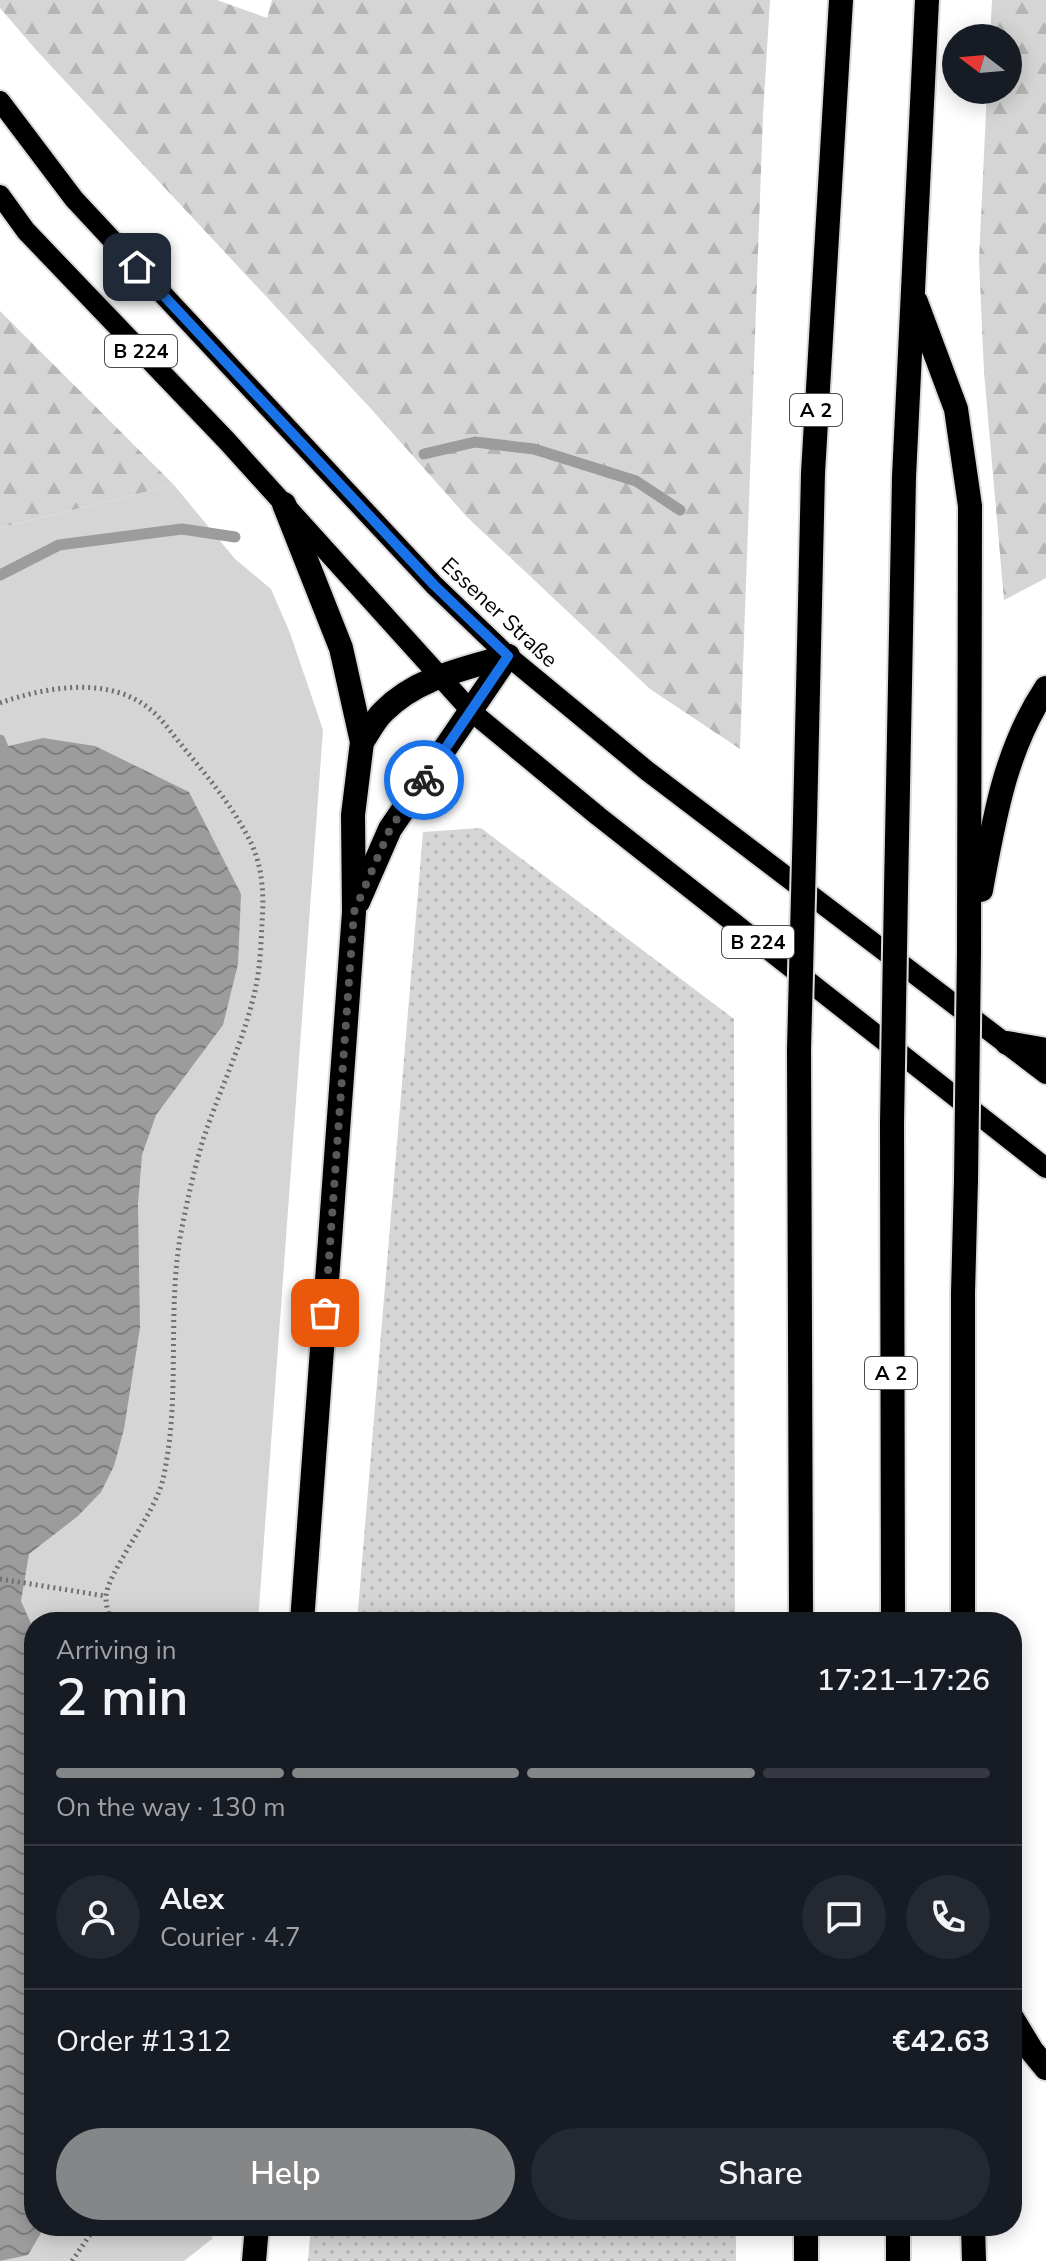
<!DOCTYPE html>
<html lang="en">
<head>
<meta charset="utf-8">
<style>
	body { margin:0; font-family:"Nunito Sans",sans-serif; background:#242831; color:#f1f3f6; height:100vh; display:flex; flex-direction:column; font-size:30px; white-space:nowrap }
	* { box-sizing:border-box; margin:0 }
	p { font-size:26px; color:#9ea1a6 }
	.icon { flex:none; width:44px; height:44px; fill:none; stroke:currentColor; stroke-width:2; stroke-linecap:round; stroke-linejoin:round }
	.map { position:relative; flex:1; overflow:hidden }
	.sheet { position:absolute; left:24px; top:1612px; width:998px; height:624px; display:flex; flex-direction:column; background:#171b24; border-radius:32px; box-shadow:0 4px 20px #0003 }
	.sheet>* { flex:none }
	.needle { width:52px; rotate:286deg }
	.controls { position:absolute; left:942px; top:24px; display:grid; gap:16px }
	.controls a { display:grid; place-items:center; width:80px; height:80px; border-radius:50%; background:#171b24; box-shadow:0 4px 20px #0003; font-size:40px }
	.pin { position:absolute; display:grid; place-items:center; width:68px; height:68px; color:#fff; margin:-34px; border-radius:16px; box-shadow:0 4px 12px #0006 }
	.courier { position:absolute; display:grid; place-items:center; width:80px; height:80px; margin:-40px; border:6px solid #1a73e8; border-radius:50%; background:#fff; color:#222; box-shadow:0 2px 10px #0007 }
	.overview em { font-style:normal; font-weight:600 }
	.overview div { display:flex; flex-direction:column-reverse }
	.overview { display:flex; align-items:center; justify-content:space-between; height:136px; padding:0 32px }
	h1 { font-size:52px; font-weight:600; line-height:60px }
	.bar { display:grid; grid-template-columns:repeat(4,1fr); gap:12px 8px; align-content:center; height:96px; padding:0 32px }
	.bar i { height:10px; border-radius:6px; background:#363941 }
	.bar .on { background:#858687 }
	.bar p { grid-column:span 4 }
	.line { display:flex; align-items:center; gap:20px; padding:0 32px; border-top:2px solid #363941 }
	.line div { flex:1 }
	.round { display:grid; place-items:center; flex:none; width:84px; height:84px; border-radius:42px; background:#242831 }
	.action { display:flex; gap:16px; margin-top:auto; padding:16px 32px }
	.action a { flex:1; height:92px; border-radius:48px; background:#858687; color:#fff; font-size:32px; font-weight:600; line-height:92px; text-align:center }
	.action a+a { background:#242831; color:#f1f3f6 }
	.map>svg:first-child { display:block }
	.grass { fill:url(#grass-dots) }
	.forest { fill:url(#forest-firs) }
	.park { fill:#d5d5d5 }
	.water { fill:url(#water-waves) }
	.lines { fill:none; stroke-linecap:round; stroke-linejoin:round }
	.stream { stroke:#9c9c9c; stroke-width:11 }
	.primary-casing { stroke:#dbdbdb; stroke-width:24 }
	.motorway-casing { stroke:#dbdbdb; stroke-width:28 }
	.path { stroke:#707070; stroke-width:5; stroke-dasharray:2 4; stroke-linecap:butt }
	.primary { stroke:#000; stroke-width:20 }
	.motorway { stroke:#000; stroke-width:24 }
	.motorway-bridge-casing { stroke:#dbdbdb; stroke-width:28; stroke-linecap:butt }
	.motorway-bridge { stroke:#000; stroke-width:24 }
	.done { stroke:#595959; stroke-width:8; stroke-dasharray:0 14.4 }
	.route { stroke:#1a73e8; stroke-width:10 }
	.labels { text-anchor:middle; stroke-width:6; stroke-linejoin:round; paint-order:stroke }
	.shield { fill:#fff; stroke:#4c4c4c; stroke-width:2 }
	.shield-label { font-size:20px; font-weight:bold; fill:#000 }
	.street-label { font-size:22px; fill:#000; stroke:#fff }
</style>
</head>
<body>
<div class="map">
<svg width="1046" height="2261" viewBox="0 0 1046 2261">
	<defs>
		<pattern id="grass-dots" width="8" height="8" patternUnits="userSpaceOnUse" patternTransform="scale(2)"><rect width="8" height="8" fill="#d5d5d5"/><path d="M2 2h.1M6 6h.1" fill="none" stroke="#b5b5b5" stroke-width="1.8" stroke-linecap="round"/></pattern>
		<pattern id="forest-firs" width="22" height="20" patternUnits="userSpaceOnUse" patternTransform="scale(2)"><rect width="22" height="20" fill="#d5d5d5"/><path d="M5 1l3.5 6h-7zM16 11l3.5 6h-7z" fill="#b5b5b5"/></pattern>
		<pattern id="water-waves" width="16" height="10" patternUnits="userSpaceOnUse" patternTransform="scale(2)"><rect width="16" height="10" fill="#9c9c9c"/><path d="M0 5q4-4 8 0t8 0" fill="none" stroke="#7d7d7d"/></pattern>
	</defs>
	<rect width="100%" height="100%" fill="#fff"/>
	<g class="grass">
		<polygon points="481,828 734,1019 735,1622 357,1622 423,832"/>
		<polygon points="311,2226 736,2226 736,2261 308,2261"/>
	</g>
	<g class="forest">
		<polygon points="0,0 217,0 267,18 272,0 770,0 763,115 740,749 650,689 467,517 373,411 37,51 0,8"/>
		<polygon points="992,0 1046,0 1046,578 1004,600 984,372 979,260 987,90 1008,90 1008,38 990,38"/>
		<polygon points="0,311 174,485 0,528"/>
	</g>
	<polygon class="park" points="174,485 235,559 271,589 290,633 323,730 258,1622 34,1622 34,2226 213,2226 212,2239 184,2261 0,2261 0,528"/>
	<polygon class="water" points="43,738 95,746 189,792 241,894 238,964 223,1025 156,1115 142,1155 138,1204 140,1328 124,1429 114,1466 101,1492 78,1516 29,1554 21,1601 34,1630 34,2226 45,2226 28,2255 0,2261 0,748"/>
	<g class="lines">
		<g class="stream">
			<polyline points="424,454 475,442 534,449 636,481 680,510"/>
			<polyline points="0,575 59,545 182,529 235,537"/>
			<polyline points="0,740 3,748"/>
		</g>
		<defs>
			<g id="primary">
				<polyline points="0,101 74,199 434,585 508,656 646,770 1046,1074"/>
				<polyline points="0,195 26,231 227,441 472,712 598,816 1046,1168"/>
			</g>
			<g id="motorway">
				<polyline points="916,302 956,409 970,506 969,952"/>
				<polyline points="284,504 341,648 362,742 353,815 354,912 302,1622"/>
				<path d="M362 742C369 732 375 719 384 711 418 677 464 669 508 656"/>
				<polyline points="805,820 813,473 841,0"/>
				<path d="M981 890C994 819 1005 750 1046 688"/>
				<polyline points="896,891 904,477 927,0"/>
				<polyline points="358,902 390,829 508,656"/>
				<polyline points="1007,1043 1046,1050"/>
				<polyline points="799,1049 801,1622"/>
				<polyline points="892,1124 893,1622"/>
				<polyline points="963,1622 963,1293 966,1180"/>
				<polyline points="1012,2018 1032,2051 1046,2068"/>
				<polyline points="806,2226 806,2261"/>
				<polyline points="898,2226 898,2261"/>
				<polyline points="973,2226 974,2261"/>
				<polyline points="254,2261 257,2226"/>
			</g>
		</defs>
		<use href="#primary" class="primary-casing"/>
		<use href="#motorway" class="motorway-casing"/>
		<g class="path">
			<path d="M0 703C45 687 110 675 151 710 162 719 170 731 179 742 206 775 234 807 252 845 263 870 264 896 262 923 261 946 260 972 254 995 242 1046 218 1093 202 1143 193 1174 186 1206 180 1238 167 1318 181 1400 163 1479 156 1513 105 1575 106 1598 106 1606 109 1615 111 1622"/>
			<polyline points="0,1579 105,1596"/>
			<polyline points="72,2261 96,2226"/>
		</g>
		<use href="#primary" class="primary"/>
		<use href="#motorway" class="motorway"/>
		<defs>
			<g id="motorway-bridge">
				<polyline points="799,1049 805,820"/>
				<polyline points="892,1124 896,891"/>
				<polyline points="966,1180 969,952"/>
			</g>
		</defs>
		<use href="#motorway-bridge" class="motorway-bridge-casing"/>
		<use href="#motorway-bridge" class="motorway-bridge"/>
	</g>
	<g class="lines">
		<polyline class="done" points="325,1313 354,912 390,829 424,780"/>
		<polyline class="route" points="137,267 434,585 508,656 424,780"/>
	</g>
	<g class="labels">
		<g class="shield">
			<rect x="105" y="335" width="72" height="32" rx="6"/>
			<rect x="790" y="394" width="52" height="32" rx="6"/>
			<rect x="722" y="926" width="72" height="32" rx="6"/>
			<rect x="865" y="1357" width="52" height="32" rx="6"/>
		</g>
		<g class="shield-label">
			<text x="141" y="358">B 224</text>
			<text x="816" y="417">A 2</text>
			<text x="758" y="949">B 224</text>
			<text x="891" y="1380">A 2</text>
		</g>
		<g class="street-label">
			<text transform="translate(500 612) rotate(43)" y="8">Essener Straße</text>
		</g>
	</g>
</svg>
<div class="controls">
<a><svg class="needle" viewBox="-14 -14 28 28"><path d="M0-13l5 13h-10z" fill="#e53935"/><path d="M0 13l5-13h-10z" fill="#9ea1a6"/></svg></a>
</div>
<div class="pin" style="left:325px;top:1313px;background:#ea580c"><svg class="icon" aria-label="bag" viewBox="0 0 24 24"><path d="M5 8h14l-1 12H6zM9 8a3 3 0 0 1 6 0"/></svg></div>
<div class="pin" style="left:137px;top:267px;background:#1f2937"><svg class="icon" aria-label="home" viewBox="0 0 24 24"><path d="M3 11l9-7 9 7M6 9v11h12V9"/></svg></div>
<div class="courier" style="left:424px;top:780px"><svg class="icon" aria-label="bike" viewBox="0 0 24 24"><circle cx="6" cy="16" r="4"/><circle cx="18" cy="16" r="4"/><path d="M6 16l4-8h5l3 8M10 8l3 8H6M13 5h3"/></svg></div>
<section class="sheet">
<div class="overview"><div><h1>2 min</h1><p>Arriving in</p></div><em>17:21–17:26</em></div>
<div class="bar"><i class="on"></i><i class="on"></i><i class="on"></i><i></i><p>On the way · 130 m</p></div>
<div class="line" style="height:144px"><a class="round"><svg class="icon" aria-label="person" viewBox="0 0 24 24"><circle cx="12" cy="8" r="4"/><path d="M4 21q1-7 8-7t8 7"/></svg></a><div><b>Alex</b><p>Courier · 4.7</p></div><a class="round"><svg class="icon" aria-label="chat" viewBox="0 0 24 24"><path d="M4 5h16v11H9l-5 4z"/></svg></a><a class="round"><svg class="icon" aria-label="phone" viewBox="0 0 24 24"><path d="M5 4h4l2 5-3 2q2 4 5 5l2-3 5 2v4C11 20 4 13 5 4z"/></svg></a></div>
<div class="line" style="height:104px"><div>Order #1312</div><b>€42.63</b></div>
<div class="action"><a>Help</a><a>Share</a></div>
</section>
</div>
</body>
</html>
